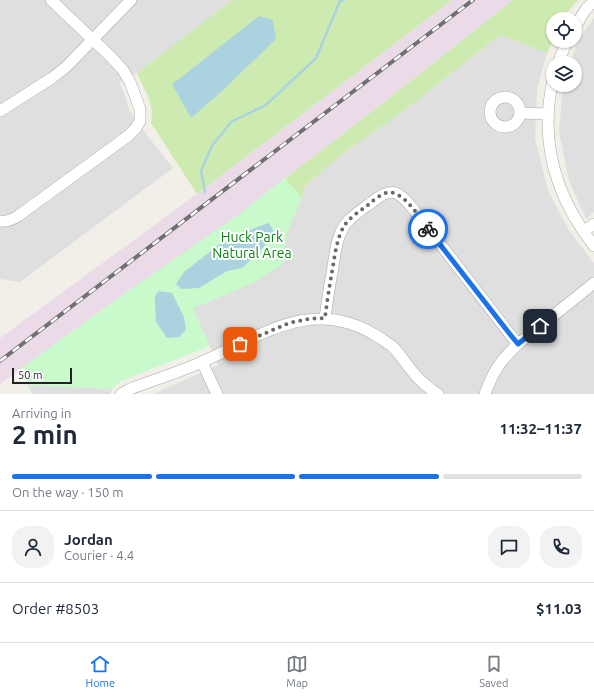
<!DOCTYPE html>
<html lang="en">
<head>
<meta charset="utf-8">
<style>
	body { margin:0; font-family:Ubuntu,sans-serif; background:#f2f2f3; color:#1f2937; height:100vh; display:flex; flex-direction:column; font-size:15px; white-space:nowrap }
	* { box-sizing:border-box; margin:0 }
	p { font-size:13px; color:#747a83 }
	.icon { flex:none; width:22px; height:22px; fill:none; stroke:currentColor; stroke-width:2; stroke-linecap:round; stroke-linejoin:round }
	.map { position:relative; height:394px; overflow:hidden }
	.side { display:flex; flex-direction:column; background:#fff; flex:1 }
	.side>* { flex:none }
	.buttons { position:absolute; left:546px; top:12px; display:grid; gap:8px }
	.buttons a { display:grid; place-items:center; width:36px; height:36px; border-radius:50%; background:#fff; box-shadow:0 1px 3px #0004; font-size:20px }
	.scale { position:absolute; left:12px; bottom:10px; width:60px; box-sizing:border-box; padding-left:4px; border:2px solid #222; border-top:0; font-size:11px; line-height:14px; white-space:nowrap; color:#222; -webkit-text-stroke:3px #fff; paint-order:stroke }
	.pin { position:absolute; display:grid; place-items:center; width:34px; height:34px; color:#fff; margin:-17px; border-radius:8px; box-shadow:0 2px 6px #0006 }
	.courier { position:absolute; display:grid; place-items:center; width:40px; height:40px; margin:-20px; border:3px solid #1a73e8; border-radius:50%; background:#fff; color:#222; box-shadow:0 1px 5px #0007 }
	.headline em { font-style:normal; font-weight:700 }
	.headline div { display:flex; flex-direction:column-reverse }
	.headline { display:flex; align-items:center; justify-content:space-between; height:68px; padding:0 12px }
	h1 { font-size:26px; font-weight:700; line-height:30px }
	.bar { display:grid; grid-template-columns:repeat(4,1fr); gap:6px 4px; align-content:center; height:48px; padding:0 12px }
	.bar i { height:5px; border-radius:3px; background:#e0e1e3 }
	.bar .selected { background:#1a73e8 }
	.bar p { grid-column:span 4 }
	.line { display:flex; align-items:center; gap:10px; padding:0 12px; border-top:1px solid #e0e1e3 }
	.line div { flex:1 }
	.round { display:grid; place-items:center; flex:none; width:42px; height:42px; border-radius:16px; background:#f2f2f3 }
	.tabs { display:flex; justify-content:space-around; align-items:center; height:56px; border-top:1px solid #e0e1e3; background:#fff; font-size:11px; color:#747a83 }
	.tabs a { display:grid; justify-items:center; gap:2px }
	.tabs .selected { color:#1a73e8 }
	.map>svg:first-child { display:block }
	.residential { fill:#e0dfdf }
	.industrial { fill:#ebdbe8 }
	.grass { fill:#cdebb0 }
	.park { fill:#c8facc }
	.water { fill:#aad3df }
	.lines { fill:none; stroke-linecap:round; stroke-linejoin:round }
	.stream { stroke:#aad3df; stroke-width:2.5 }
	.minor-casing { stroke:#a9a9a9; stroke-width:12 }
	.minor { stroke:#fff; stroke-width:11 }
	.rail-casing { stroke:#707070; stroke-width:4 }
	.rail { stroke:#fff; stroke-width:2.5; stroke-dasharray:8; stroke-linecap:butt }
	.done { stroke:#6b6a68; stroke-width:4; stroke-dasharray:0 7.2 }
	.route { stroke:#1a73e8; stroke-width:5 }
	.labels { text-anchor:middle; stroke-width:4; stroke-linejoin:round; paint-order:stroke }
	.park-label { font-size:14px; fill:#0c8416; stroke:#fff }
</style>
</head>
<body>
<div class="map">
<svg width="594" height="394" viewBox="0 0 594 394">
	<rect width="100%" height="100%" fill="#f2efe9"/>
	<g class="residential">
		<polygon points="0,0 232,0 137,73 119,82 125,95 129,110 146,134 173,168 20,282 0,279"/>
		<polygon points="594,18 594,212 586,219 569,181 559,132 563,85 575,85 575,63 570,63 579,39"/>
		<polygon points="500,35 547,53 537,90 535,139 548,191 570,232 594,263 594,394 153,394 218,365 193,308 225,295 283,264 287,232 302,198 305,186 342,154 405,110"/>
		<polygon points="28,385 112,389 110,394 32,394"/>
	</g>
	<polygon class="industrial" points="452,0 513,0 383,103 234,218 127,292 0,384 0,338 197,194"/>
	<g class="grass">
		<polygon points="232,0 452,0 197,194 151,123 152,112 149,99 137,73"/>
		<polygon points="513,0 578,0 565,15 563,19 553,19 553,41 547,53 500,35 405,110 342,154 305,186 302,198 287,232 283,264 253,283 193,308 210,346 127,292 234,218 383,103"/>
	</g>
	<polygon class="park" points="285,178 302,198 287,232 283,264 253,283 193,308 210,346 121,381 112,389 28,385 20,369 127,292 234,218"/>
	<g class="water">
		<polygon points="259,16 273,20 276,39 222,91 191,118 172,84 179,79"/>
		<polygon points="269,223 273,230 272,238 252,259 242,268 227,271 199,288 182,289 176,284 184,272 221,243 257,227"/>
		<polygon points="159,291 172,293 184,317 186,330 179,337 167,338 156,322 155,303 155,296"/>
	</g>
	<g class="lines">
		<polyline class="stream" points="205,192 201,171 212,146 231,122 266,105 316,58 340,1 344,0"/>
		<defs>
			<g id="minor">
				<polyline points="575,27 586,9 594,1"/>
				<polyline points="558,63 567,41"/>
				<path d="M553 80C539 141 556 197 594 246"/>
				<circle cx="505" cy="112" r="15"/>
				<polyline points="0,111 52,78 66,67 131,0"/>
				<polyline points="520,113 548,114"/>
				<path d="M0 221C7 222 12 220 18 216L128 136 136 128 140 121V109L130 82 123 70 110 56 51 0"/>
				<polyline points="584,231 594,224"/>
				<path d="M325 318C327 303 329 288 332 273 335 256 336 234 348 221 355 214 364 208 372 202 393 185 399 192 414 210L509 333 518 344"/>
				<polyline points="202,362 217,394"/>
				<path d="M121 394 130 389C154 380 180 372 204 361 263 335 313 296 377 336 382 339 387 343 392 346 402 356 409 369 419 379 425 385 431 390 438 394"/>
				<path d="M485 394C493 371 501 360 518 344L594 283"/>
			</g>
		</defs>
		<use href="#minor" class="minor-casing"/>
		<use href="#minor" class="minor"/>
		<defs>
			<polyline id="rail" points="0,361 473,0"/>
		</defs>
		<use href="#rail" class="rail-casing"/>
		<use href="#rail" class="rail"/>
	</g>
	<g class="lines">
		<path class="done" d="M240 344 289 323 308 319 325 318C327 301 330 283 333 266 335 254 337 239 343 228 348 218 359 212 368 205 373 201 379 195 386 193 402 188 420 218 428 229"/>
		<polyline class="route" points="428,229 509,333 518,344 540,326"/>
	</g>
	<g class="labels">
		<g class="park-label">
			<text x="252" y="242">Huck Park<tspan x="252" dy="16">Natural Area</tspan></text>
		</g>
	</g>
</svg>
<div class="buttons">
<a><svg class="icon" aria-label="locate" viewBox="0 0 24 24"><circle cx="12" cy="12" r="6"/><path d="M12 2v4M12 18v4M2 12h4M18 12h4"/></svg></a>
<a><svg class="icon" aria-label="layers" viewBox="0 0 24 24"><path d="M12 4l9 5-9 5-9-5zM3 14l9 5 9-5"/></svg></a>
</div>
<div class="scale">50 m</div>
<div class="pin" style="left:240px;top:344px;background:#ea580c"><svg class="icon" aria-label="bag" viewBox="0 0 24 24"><path d="M5 8h14l-1 12H6zM9 8a3 3 0 0 1 6 0"/></svg></div>
<div class="pin" style="left:540px;top:326px;background:#1f2937"><svg class="icon" aria-label="home" viewBox="0 0 24 24"><path d="M3 11l9-7 9 7M6 9v11h12V9"/></svg></div>
<div class="courier" style="left:428px;top:229px"><svg class="icon" aria-label="bike" viewBox="0 0 24 24"><circle cx="6" cy="16" r="4"/><circle cx="18" cy="16" r="4"/><path d="M6 16l4-8h5l3 8M10 8l3 8H6M13 5h3"/></svg></div>
</div>
<section class="side">
<div class="headline"><div><h1>2 min</h1><p>Arriving in</p></div><em>11:32–11:37</em></div>
<div class="bar"><i class="selected"></i><i class="selected"></i><i class="selected"></i><i></i><p>On the way · 150 m</p></div>
<div class="line" style="height:72px"><a class="round"><svg class="icon" aria-label="person" viewBox="0 0 24 24"><circle cx="12" cy="8" r="4"/><path d="M4 21q1-7 8-7t8 7"/></svg></a><div><b>Jordan</b><p>Courier · 4.4</p></div><a class="round"><svg class="icon" aria-label="chat" viewBox="0 0 24 24"><path d="M4 5h16v11H9l-5 4z"/></svg></a><a class="round"><svg class="icon" aria-label="phone" viewBox="0 0 24 24"><path d="M5 4h4l2 5-3 2q2 4 5 5l2-3 5 2v4C11 20 4 13 5 4z"/></svg></a></div>
<div class="line" style="height:52px"><div>Order #8503</div><b>$11.03</b></div>
</section>
<nav class="tabs">
<a class="selected"><svg class="icon" aria-label="home" viewBox="0 0 24 24"><path d="M3 11l9-7 9 7M6 9v11h12V9"/></svg>Home</a>
<a><svg class="icon" aria-label="map" viewBox="0 0 24 24"><path d="M3 6l6-2 6 2 6-2v14l-6 2-6-2-6 2zM9 4v14M15 6v14"/></svg>Map</a>
<a><svg class="icon" aria-label="saved" viewBox="0 0 24 24"><path d="M7 4h10v16l-5-4-5 4z"/></svg>Saved</a>
</nav>
</body>
</html>
